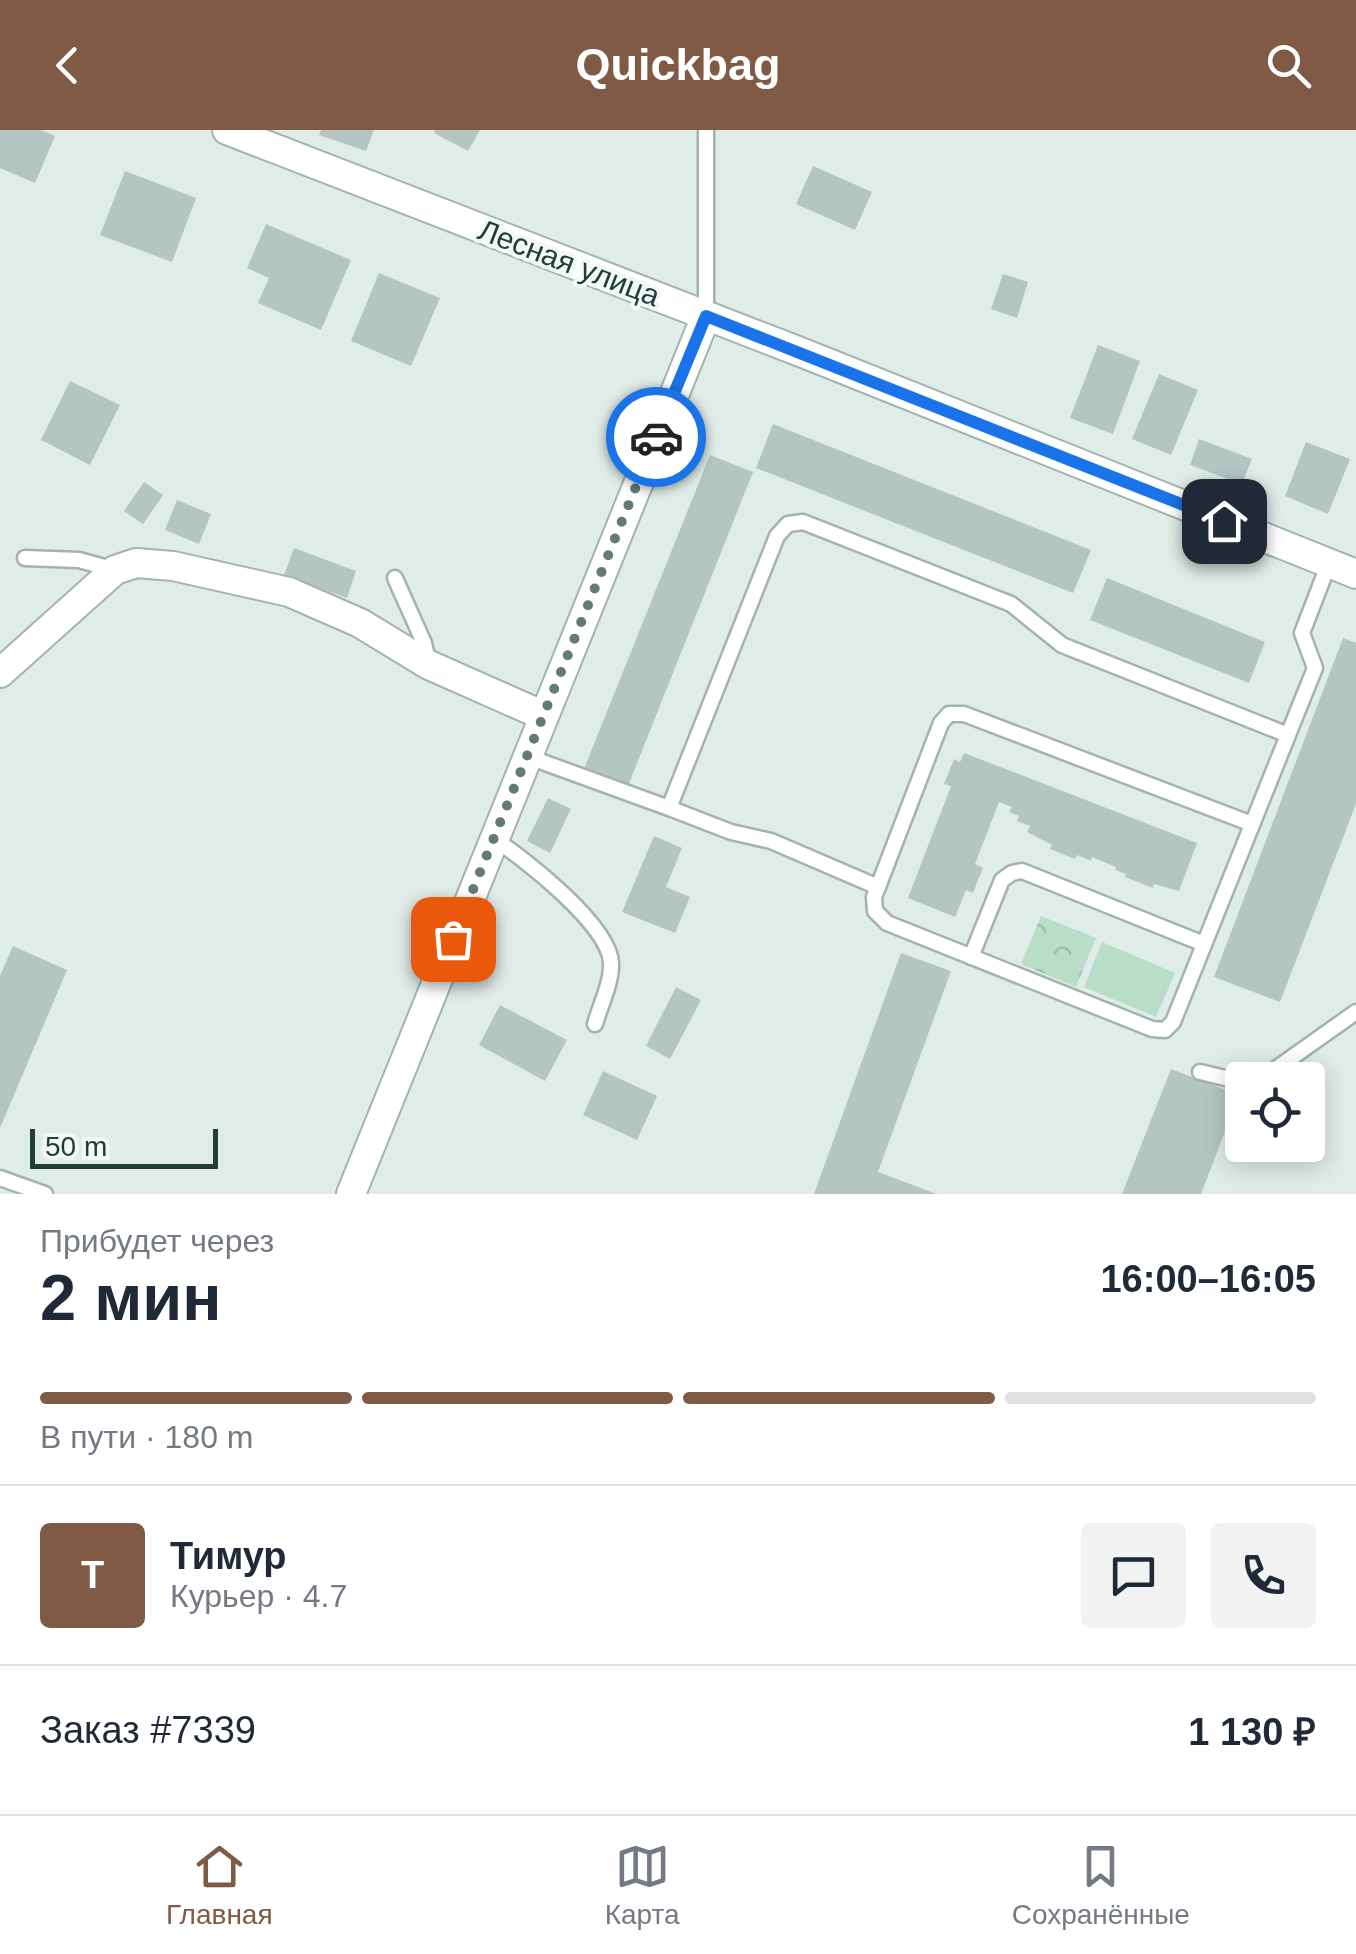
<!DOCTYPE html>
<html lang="ru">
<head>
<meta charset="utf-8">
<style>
	body { margin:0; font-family:Arial,sans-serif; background:#f2f2f3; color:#1f2937; height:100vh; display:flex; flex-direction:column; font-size:38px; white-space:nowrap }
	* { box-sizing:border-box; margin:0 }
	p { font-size:32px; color:#747a83 }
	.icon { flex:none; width:55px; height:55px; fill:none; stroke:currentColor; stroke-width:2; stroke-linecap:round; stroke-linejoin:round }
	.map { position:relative; height:1064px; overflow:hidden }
	.panel { display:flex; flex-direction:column; background:#fff; flex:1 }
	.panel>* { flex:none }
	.fabs { position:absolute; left:1225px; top:932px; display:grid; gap:20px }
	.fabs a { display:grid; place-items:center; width:100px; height:100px; border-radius:10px; background:#fff; box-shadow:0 5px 25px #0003; font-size:50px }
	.scale { position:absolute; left:30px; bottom:25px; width:188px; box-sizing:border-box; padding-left:10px; border:5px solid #203d3a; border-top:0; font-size:28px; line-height:35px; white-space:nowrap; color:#203d3a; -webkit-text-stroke:8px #f1f8f6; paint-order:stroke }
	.pin { position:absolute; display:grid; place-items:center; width:85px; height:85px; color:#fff; margin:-42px; border-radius:20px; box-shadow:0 5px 15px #0006 }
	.courier { position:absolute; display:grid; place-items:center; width:100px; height:100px; margin:-50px; border:8px solid #1a73e8; border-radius:50%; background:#fff; color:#222; box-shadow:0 2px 12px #0007 }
	.summary em { font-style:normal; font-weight:800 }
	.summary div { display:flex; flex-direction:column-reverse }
	.summary { display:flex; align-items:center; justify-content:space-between; height:170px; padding:0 40px }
	h1 { font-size:65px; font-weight:800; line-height:75px }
	.bar { display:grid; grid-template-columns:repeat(4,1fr); gap:15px 10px; align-content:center; height:120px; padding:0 40px }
	.bar i { height:12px; border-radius:8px; background:#e0e1e3 }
	.bar .current { background:#805a44 }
	.bar p { grid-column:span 4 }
	.line { display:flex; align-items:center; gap:25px; padding:0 40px; border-top:2px solid #e0e1e3 }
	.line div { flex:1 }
	.round { display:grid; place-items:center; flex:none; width:105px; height:105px; border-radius:10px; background:#f2f2f3 }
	header { display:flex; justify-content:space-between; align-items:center; height:130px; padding:0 40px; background:#805a44; color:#fff; font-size:45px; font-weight:800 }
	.tabs { display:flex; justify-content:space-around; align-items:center; height:140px; border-top:2px solid #e0e1e3; background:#fff; font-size:28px; color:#747a83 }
	.tabs a { display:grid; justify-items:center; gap:5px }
	.tabs .current { color:#805a44 }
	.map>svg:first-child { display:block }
	.grass { fill:#b8dec8 }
	.forest { fill:url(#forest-crowns) }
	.building { fill:#b5c6c2 }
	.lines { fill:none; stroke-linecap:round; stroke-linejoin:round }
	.service-casing { stroke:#a3b4b0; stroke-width:19 }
	.minor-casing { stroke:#a3b4b0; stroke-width:32 }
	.service { stroke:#fff; stroke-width:14 }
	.minor { stroke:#fff; stroke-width:28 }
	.done { stroke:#637a77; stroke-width:10; stroke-dasharray:0 18 }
	.route { stroke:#1a73e8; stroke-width:12 }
	.labels { text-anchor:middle; stroke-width:8; stroke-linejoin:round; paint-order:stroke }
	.street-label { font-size:30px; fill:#203d3a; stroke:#f1f8f6 }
</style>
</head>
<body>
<header><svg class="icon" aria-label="back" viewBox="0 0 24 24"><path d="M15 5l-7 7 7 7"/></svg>Quickbag<svg class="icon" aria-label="search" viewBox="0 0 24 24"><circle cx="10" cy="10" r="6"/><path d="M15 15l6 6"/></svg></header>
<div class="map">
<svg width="1356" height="1064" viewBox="0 0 1356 1064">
	<defs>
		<pattern id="forest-crowns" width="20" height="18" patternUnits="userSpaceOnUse" patternTransform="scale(2.5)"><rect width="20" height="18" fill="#b8dec8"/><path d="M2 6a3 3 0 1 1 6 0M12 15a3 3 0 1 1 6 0" fill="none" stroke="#9ebfad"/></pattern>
	</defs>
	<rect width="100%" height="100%" fill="#e0ece8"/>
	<polygon class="grass" points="1102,812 1175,843 1156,887 1084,857"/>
	<polygon class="forest" points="1041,786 1096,808 1076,857 1021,834"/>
	<g class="building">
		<polygon points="0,0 41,0 55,6 35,53 0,38"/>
		<polygon points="321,0 374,0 366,21 319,5"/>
		<polygon points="436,0 480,0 468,21 434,3"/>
		<polygon points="813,36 872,62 855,100 796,74"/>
		<polygon points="125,41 196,68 172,132 100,105"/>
		<polygon points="266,94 351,130 321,200 258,173 269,148 247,138"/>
		<polygon points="379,143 440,168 411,236 351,211"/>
		<polygon points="1003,144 1028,152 1017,188 991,179"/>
		<polygon points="1098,215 1140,231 1113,304 1070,288"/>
		<polygon points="1159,244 1198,260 1171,325 1132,309"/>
		<polygon points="70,251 120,275 90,335 41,310"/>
		<polygon points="773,294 1091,420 1073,463 756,338"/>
		<polygon points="1199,309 1252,329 1242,354 1190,335"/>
		<polygon points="1306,312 1350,329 1328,384 1285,366"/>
		<polygon points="710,325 753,342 628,656 584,639"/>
		<polygon points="144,352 163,365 143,394 124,381"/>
		<polygon points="177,370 211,384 199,414 165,400"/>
		<polygon points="294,418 356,441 347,468 284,445"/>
		<polygon points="1107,448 1265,512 1249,553 1090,490"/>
		<polygon points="1343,508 1356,513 1356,674 1280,872 1214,847"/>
		<polygon points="964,623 1197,713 1179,761 1154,754 1153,758 1125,747 1126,744 1115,740 1116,737 1092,727 1091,731 1077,725 1075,729 1050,719 1052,715 1027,702 1030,696 1017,691 1019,686 1009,682 1012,677 999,672 975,734 983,738 978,750 973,763 966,760 955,787 908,768 951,656 944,654 954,629 960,632"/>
		<polygon points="548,668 571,679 550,723 527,711"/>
		<polygon points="654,706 682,718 666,757 690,767 675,803 622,782"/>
		<polygon points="13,816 67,840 0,998 0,846"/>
		<polygon points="901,823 951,841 878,1042 937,1064 814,1064"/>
		<polygon points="676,857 701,870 670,929 646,916"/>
		<polygon points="500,875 567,910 545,951 479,915"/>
		<polygon points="1171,939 1239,965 1201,1064 1122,1064"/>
		<polygon points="603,941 657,966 637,1010 583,985"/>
	</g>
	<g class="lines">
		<defs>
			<g id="service">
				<polyline points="706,186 706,0"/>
				<polyline points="25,428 79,430 115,440"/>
				<polyline points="395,448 424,513 428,531"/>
				<polyline points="526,626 669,678 777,406 788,394 803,392 1011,474 1062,515 1288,605 1315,538 1302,503 1329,433"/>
				<polyline points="669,678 731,702 771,711 878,757 874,767 875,781 887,793 1152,899 1165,900 1173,892 1288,605"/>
				<path d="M494 709C524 728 610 796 611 833 612 852 600 876 595 894"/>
				<polyline points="878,757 941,593 949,584 964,584 1252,694"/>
				<polyline points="971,827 1002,750 1012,743 1022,741 1204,814"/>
				<polyline points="1200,942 1242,952"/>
				<polyline points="1248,950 1270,943 1356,882"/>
				<polyline points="0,1048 45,1064"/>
			</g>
			<g id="minor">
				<polyline points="227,0 803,223 1356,444"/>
				<polyline points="0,543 115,440 136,433 173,436 289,462 360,493 429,535 542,585"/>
				<polyline points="351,1064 706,186"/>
			</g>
		</defs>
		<use href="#service" class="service-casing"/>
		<use href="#minor" class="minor-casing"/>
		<use href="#service" class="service"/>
		<use href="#minor" class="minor"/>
	</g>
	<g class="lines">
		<polyline class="done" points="453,809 656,307"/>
		<polyline class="route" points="656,307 706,186 1224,391"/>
	</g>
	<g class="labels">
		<g class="street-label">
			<text transform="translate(569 133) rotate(21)" y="10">Лесная улица</text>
		</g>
	</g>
</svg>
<div class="fabs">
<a><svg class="icon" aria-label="locate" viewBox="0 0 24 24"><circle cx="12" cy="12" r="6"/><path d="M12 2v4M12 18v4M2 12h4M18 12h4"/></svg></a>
</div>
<div class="scale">50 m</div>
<div class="pin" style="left:453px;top:809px;background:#ea580c"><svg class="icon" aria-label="bag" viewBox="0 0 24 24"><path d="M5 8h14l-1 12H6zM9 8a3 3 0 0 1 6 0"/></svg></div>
<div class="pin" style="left:1224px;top:391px;background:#1f2937"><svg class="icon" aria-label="home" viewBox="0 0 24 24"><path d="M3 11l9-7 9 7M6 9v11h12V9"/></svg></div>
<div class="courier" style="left:656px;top:307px"><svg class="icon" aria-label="car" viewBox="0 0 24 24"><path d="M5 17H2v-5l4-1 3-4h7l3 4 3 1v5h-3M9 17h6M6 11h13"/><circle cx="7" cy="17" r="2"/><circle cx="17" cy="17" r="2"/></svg></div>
</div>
<section class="panel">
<div class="summary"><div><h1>2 мин</h1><p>Прибудет через</p></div><em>16:00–16:05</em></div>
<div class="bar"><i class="current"></i><i class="current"></i><i class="current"></i><i></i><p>В пути · 180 m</p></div>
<div class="line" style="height:180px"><b class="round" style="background:#805a44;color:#fff">Т</b><div><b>Тимур</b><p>Курьер · 4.7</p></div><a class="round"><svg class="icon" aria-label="chat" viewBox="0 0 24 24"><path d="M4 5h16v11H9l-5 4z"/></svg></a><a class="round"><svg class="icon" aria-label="phone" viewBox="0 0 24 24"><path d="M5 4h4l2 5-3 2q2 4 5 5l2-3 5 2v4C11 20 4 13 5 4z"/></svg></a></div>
<div class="line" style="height:130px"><div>Заказ #7339</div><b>1 130 ₽</b></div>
</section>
<nav class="tabs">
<a class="current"><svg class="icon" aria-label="home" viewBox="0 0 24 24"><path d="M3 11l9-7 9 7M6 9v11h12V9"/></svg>Главная</a>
<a><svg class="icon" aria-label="map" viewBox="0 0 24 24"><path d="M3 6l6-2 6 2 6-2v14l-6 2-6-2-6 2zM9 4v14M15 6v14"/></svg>Карта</a>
<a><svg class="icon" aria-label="saved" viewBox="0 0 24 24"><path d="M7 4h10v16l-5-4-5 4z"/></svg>Сохранённые</a>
</nav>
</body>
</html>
